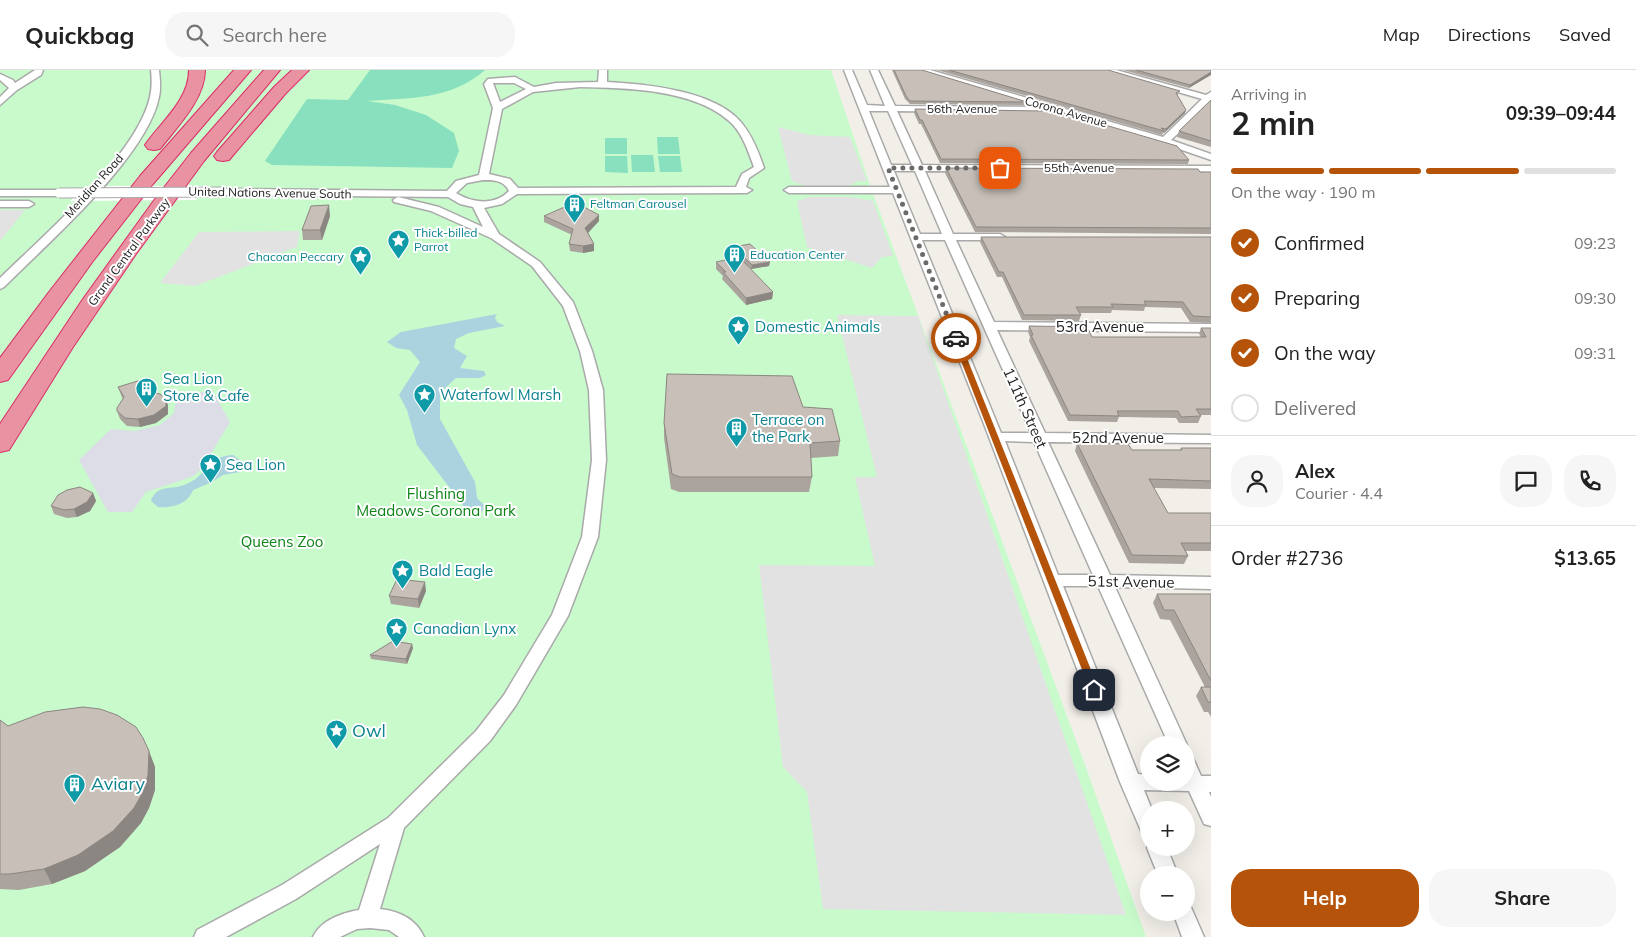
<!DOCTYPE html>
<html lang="en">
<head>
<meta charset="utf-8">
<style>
	body { margin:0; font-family:Mulish,sans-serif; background:#f6f6f6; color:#222; height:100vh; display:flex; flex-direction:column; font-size:19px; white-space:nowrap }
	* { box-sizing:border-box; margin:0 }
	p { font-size:16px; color:#767676 }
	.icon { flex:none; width:28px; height:28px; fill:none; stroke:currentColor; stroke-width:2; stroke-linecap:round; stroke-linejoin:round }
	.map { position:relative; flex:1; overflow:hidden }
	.panel { display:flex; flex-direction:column; background:#fff; width:425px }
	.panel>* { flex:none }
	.tools { position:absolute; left:1140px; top:666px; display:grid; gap:10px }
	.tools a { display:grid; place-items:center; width:55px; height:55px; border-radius:50%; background:#fff; box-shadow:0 5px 20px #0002; font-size:25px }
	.pin { position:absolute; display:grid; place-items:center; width:42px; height:42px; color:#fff; margin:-21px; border-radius:10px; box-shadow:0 2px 8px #0006 }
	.courier { position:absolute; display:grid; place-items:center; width:50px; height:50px; margin:-25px; border:4px solid #b45309; border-radius:50%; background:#fff; color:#222; box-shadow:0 1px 6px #0007 }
	.headline em { font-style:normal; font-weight:700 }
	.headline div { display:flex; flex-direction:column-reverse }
	.headline { display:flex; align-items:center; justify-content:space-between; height:85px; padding:0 20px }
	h1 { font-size:32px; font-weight:700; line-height:38px }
	.bar { display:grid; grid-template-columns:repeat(4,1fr); gap:8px 5px; align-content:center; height:60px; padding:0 20px }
	.bar i { height:6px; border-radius:4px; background:#e0e0e0 }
	.bar .active { background:#b45309 }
	.bar p { grid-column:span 4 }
	.line { display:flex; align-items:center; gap:12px; padding:0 20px; border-top:1px solid #e0e0e0 }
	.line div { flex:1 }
	.round { display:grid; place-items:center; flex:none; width:52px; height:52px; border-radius:20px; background:#f6f6f6 }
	ol { padding:0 20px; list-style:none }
	li { display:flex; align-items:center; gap:15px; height:55px }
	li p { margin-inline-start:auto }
	li .icon { padding:5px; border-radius:50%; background:#b45309; color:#fff; stroke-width:4 }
	li:last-child { color:#767676 }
	li i { width:28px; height:28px; border:2px solid #e0e0e0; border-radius:50% }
	.action { display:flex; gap:10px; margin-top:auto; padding:10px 20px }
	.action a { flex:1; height:58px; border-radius:20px; background:#b45309; color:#fff; font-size:20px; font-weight:700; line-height:58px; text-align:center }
	.action a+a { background:#f6f6f6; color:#222 }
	header { display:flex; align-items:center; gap:30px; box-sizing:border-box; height:70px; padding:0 25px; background:#fff; border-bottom:1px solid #e0e0e0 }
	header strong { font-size:24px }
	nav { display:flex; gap:28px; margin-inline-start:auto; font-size:18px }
	.search { width:350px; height:45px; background:#f6f6f6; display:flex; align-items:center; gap:12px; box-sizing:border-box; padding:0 18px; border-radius:20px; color:#767676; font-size:19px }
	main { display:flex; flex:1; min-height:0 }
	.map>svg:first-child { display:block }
	.park { fill:#c8facc }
	.pitch { fill:#88e0be }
	.parking { fill:#e2e2e2 }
	.plaza { fill:#dddde8 }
	.water { fill:#aad3df }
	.pier { fill:#fff }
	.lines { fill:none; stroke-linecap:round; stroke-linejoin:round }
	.street-casing { stroke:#a9a9a9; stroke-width:3 }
	.highway-casing { stroke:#dc2a67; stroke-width:2 }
	.street { fill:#fff; fill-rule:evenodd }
	.highway { fill:#e892a2; fill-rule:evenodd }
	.street-bridge-casing { stroke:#a9a9a9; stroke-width:11; stroke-linecap:butt }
	.street-bridge { stroke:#fff; stroke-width:9 }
	.wall { fill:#aba49e }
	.shaded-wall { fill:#8b8681 }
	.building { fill:#c7bfb8; stroke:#8b8681 }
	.route { fill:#b45309 }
	.done { stroke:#6b6a68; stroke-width:5; stroke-dasharray:0 9 }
	.labels { text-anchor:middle; stroke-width:4; stroke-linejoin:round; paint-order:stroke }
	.far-street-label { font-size:12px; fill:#222; stroke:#fff }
	.far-culture-label { font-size:12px; fill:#0d838f; stroke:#fff; text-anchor:start }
	.culture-label { font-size:15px; fill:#0d838f; stroke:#fff; text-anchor:start }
	.street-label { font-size:15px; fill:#222; stroke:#fff }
	.park-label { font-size:15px; fill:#0c8416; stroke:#fff }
	.near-culture-label { font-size:18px; fill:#0d838f; stroke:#fff; text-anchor:start }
</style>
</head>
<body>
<header>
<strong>Quickbag</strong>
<div class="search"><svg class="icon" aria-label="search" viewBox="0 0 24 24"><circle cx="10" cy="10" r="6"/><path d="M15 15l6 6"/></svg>Search here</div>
<nav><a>Map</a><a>Directions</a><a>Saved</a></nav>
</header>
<main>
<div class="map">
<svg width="1211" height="867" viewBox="0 0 1211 867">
	<rect width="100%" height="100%" fill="#f2efe9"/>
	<polygon class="park" points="0,0 831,0 872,121 1083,689 1146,867 0,867"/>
	<g class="pitch">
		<path d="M370 0H485C451 30 409 28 367 31L395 35 426 45 454 63 459 81 452 98 272 95 265 91 307 29 348 30Z"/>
		<polygon points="657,67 678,67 680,84 658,84"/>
		<rect x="605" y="68" width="22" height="16"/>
		<polygon points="631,85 653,85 655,102 632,102"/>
		<polygon points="605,86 627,86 628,103 605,102"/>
		<polygon points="658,86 680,86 682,102 660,102"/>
	</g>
	<g class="parking">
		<polygon points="778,57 810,65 850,67 867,111 858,111 848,116 806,116 792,111"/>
		<polygon points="810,127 851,127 873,131 893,186 882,187 872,198 807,177 797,131"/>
		<polygon points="0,140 25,140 0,171"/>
		<polygon points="300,161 297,177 195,216 160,213 199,162"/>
		<polygon points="837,245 918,246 1126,845 823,839 807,722 783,697 759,495 875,496 855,407 877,407"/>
	</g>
	<polygon class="plaza" points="212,320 230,352 203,397 194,406 146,422 132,442 108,442 79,390 111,359 135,361 160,355 174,343 176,328"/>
	<g class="water">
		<polygon points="497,244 495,248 497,252 505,256 469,263 456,269 454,278 467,286 460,298 484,301 486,305 480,308 456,308 440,323 440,349 475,412 477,428 487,438 472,447 417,375 407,340 399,325 420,292 410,280 396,278 387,272 401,262"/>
		<path d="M233 385 245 394 240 402 223 405 210 413 193 420C187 435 172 438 158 437L151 431C157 414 171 420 184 415 208 407 204 387 233 385Z"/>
	</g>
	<polygon class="pier" points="86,116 209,116 196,130 70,131"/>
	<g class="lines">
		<defs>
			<g id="street">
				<polygon points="35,0 43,0 41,5 17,20 0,35 0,27 9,18 0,10 0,4 13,10 15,13"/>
				<path d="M151 0H159C160 9 161 18 159 27 147 87 48 173 4 217L0 219V208C43 166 137 85 150 27 152 18 152 9 151 0Z"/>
				<path d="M599 0H607V12C645 14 707 20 736 47 750 60 758 80 764 98L749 108 746 117 752 120 747 123 517 124 502 134 484 138 499 164 540 192 573 232 592 281 603 320 606 390 598 467 568 546 516 635 490 671 404 758 380 839C399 841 416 849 424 867H399L389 860 370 858 357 859 340 867H313C321 850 342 843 359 840L380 774 296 829 226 867H194L197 860 282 815 388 748 476 661 504 625 552 545 582 467 592 390 589 320 580 281 563 236 532 196 491 168 431 141 394 132 393 130 398 127 439 137 483 157 473 137 460 134 448 127 222 125 217 122 222 119 447 121 456 111 479 105 493 38 484 14 488 9 515 7 534 17 556 13 598 12ZM493 13H514L526 19 500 32ZM580 17C626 18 692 19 728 50 742 61 748 81 754 97L742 104 736 117 518 118 510 109 489 104 502 39 533 22ZM483 110C493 110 504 110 509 121 495 136 472 133 456 123L467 113Z"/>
				<path d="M844 0H852L867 35 885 36 870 0H878L895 36 1039 37 917 0H930L1163 67 1202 29 1102 0H1116L1206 25 1211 22V32L1171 70 1211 84V90L1162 73 1045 39 1044 42 1041 43 897 41 922 95 1211 96V102L925 101 953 164H1000L1005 167 1000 170H956L994 252 1211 254V262L997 260 1045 363 1211 365V373L1048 372 1110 505 1211 507V519L1115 517 1187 675 1186 677V675H1169L1098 516H1063L1138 704 1149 705V712H1186V685L1193 688 1201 706H1211V722H1209L1211 727V756L1204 754 1189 721 1144 720 1152 740H1149V765L1142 763 1120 712 984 354 893 123H789L784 120 789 117H890ZM869 41H888L912 95H891ZM894 101H915L942 164H920ZM922 170H945L1031 363H1001ZM1005 371 1034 372 1093 505H1058Z"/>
				<polygon points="0,120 59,120 64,123 59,126 0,126"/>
				<polygon points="0,131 29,131 34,134 29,137 0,137"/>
				<polygon points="1149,774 1149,778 1167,778 1178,805 1158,805 1147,778"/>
				<polygon points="1186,834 1190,835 1204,867 1182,867 1173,842 1186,842"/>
			</g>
			<g id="highway">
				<path d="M189 0H205C205 29 177 57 160 79L154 80 148 79 145 75C161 52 189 30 189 0Z"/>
				<polygon points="234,0 251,0 153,114 93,191 8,310 0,312 0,288 49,222 140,106"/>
				<polygon points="264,0 280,0 204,91 136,184 73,277 9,380 0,382 0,354 83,229 155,129 191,83"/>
				<polygon points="292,0 309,0 286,23 229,90 223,91 217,90 214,86 217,82 274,17"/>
			</g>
		</defs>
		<use href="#street" class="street-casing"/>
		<use href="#highway" class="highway-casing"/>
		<use href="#street" class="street"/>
		<use href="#highway" class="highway"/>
		<defs>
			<polyline id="street-bridge" points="59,123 222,122"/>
		</defs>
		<use href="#street-bridge" class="street-bridge-casing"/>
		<use href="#street-bridge" class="street-bridge"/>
	</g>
	<g class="wall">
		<polygon points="892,0 922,0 1027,32 1026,35 910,34 905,29"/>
		<polygon points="937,0 1108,0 1179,24 1177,25 1185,43 1164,63 1163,63 1162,65"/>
		<polygon points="1123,0 1211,0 1189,18"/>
		<polygon points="1211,30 1211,77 1177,67 1179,61"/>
		<polygon points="915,39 1189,90 1188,94 940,93 921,54 919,54 914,43"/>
		<polygon points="946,98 1211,102 1211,164 975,162 945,103"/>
		<polygon points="330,146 322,170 303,170 302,160"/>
		<polygon points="544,146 599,151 588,163 594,174 594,181 583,183 570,181 569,174 572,165 544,152"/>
		<polygon points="981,167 1211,167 1211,253 1190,252 1181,238 1145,237 1144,241 1112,240 1111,243 1079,243 1081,245 1079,251 1022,250 1002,207 997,207 980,172"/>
		<polygon points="733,177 769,196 751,199 732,181"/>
		<polygon points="716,192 773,222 772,229 746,235 722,209 723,206 716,199"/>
		<polygon points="1029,256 1092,267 1201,267 1199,264 1201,258 1211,258 1211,345 1200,345 1201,346 1198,353 1179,353 1176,348 1119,347 1117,352 1068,351 1029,271 1030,267 1028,262"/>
		<polygon points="118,317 148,321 166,328 168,336 168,344 156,353 140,357 127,356 120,349 117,341 123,329 121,325"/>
		<polygon points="803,337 840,371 838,386 811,388 812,407 809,422 679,422 671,419 664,368 664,353"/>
		<polygon points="1077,373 1132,380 1180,380 1181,378 1211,378 1211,419 1153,418 1168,443 1211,443 1211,481 1186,481 1188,486 1184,494 1129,493 1075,381"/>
		<polygon points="93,423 96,431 90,441 77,447 67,448 54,444 51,436"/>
		<polygon points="426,521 419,538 391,534 389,526"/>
		<polygon points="1157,524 1211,524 1211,647 1208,642 1204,642 1196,626 1201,617 1205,617 1170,550 1160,549 1153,533"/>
		<polygon points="413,578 407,594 371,589 370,585"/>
		<polygon points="0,650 8,656 143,668 155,697 155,720 149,738 141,753 120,777 85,801 52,814 19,820 0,819"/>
	</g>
	<g class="shaded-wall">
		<polygon points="1211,2 1211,5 1189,18 1190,15"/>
		<polygon points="1186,40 1185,43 1164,63 1166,59"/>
		<polygon points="329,135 330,146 322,170 320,160"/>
		<polygon points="599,145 599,151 586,165 585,158"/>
		<polygon points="594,174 594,181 583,183 583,176"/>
		<polygon points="770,192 769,196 751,199 752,195"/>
		<polygon points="773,222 772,229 746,235 746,228"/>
		<polygon points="166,328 168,336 168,344 156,353 140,357 138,349"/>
		<polygon points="93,423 96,431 90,441 77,447 74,439"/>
		<polygon points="425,512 426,521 419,538 418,529"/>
		<polygon points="412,574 413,578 407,594 406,589"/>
		<polygon points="149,681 155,697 155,720 149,738 141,753 120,777 85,801 52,814 44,799"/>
	</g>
	<g class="building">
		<polygon points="894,0 922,0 1027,32 910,31 906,26"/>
		<polygon points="949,0 1108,0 1180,21 1176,23 1186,40 1166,59 1161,58 1164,61"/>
		<polygon points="1136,0 1211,0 1211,2 1190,15"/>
		<polygon points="1211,30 1211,71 1179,61"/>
		<polygon points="1047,38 1177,76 1189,90 941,89 922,50 920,50 915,39 1042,41"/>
		<polygon points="946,98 1198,99 1200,102 1211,102 1211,158 976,157"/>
		<polygon points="329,135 320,160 302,160 311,136"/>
		<polygon points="574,136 586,138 599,145 585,158 594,174 583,176 569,174 573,159 544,146 562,138"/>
		<polygon points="981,167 1211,167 1211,247 1193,246 1183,232 1144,231 1146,235 1111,234 1113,237 1076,237 1081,245 1024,245 1003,202 999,202"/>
		<polygon points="750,174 770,192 752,195 733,177"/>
		<polygon points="739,187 773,222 746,228 723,202 726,202 716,192"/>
		<polygon points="1029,256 1087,257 1092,267 1206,267 1201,258 1211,258 1211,339 1196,339 1201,346 1181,347 1178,341 1117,341 1119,346 1070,345 1031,265 1033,265"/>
		<polygon points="667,304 792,306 803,337 832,339 840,371 810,373 812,407 680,407 672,404 664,353"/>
		<polygon points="141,310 148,321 160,324 166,328 166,336 154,345 138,349 125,348 117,341 117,338 124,327 118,317"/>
		<polygon points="1077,373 1128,374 1132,380 1182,380 1181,378 1211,378 1211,411 1149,409 1168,443 1211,443 1211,473 1181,473 1188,486 1132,485"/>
		<polygon points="80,417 93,423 87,432 74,439 64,440 51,436 58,425 67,420"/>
		<polygon points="397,509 425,512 418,529 389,526"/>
		<polygon points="1157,524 1211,524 1211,611 1174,540 1164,540"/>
		<polygon points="393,571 412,574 406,589 370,585"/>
		<polygon points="1201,617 1211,617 1211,632 1208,632"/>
		<polygon points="83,637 100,639 117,645 136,657 143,668 149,681 148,705 143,722 134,738 113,761 78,785 44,799 10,804 0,804 0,650 8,656 45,642"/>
	</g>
	<polygon class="route" points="956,266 959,268 1099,620 1098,623 1091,623 1090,620 952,268"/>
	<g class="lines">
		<polyline class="done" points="956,268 888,98 1000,98"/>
	</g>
	<defs>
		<symbol id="building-pin" viewBox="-11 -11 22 30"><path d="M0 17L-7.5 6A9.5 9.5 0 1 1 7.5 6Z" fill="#0f9aa8" stroke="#fff"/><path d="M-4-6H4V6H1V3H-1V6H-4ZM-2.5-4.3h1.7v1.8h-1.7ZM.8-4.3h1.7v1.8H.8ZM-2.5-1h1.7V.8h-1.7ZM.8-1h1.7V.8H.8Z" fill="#fff"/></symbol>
		<symbol id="sight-pin" viewBox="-11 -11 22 30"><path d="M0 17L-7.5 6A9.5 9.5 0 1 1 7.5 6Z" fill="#0f9aa8" stroke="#fff"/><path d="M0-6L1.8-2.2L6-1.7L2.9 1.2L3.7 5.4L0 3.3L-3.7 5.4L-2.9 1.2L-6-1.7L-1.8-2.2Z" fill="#fff"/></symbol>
	</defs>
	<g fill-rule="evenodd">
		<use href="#building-pin" x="562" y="122" width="25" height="34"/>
		<use href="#sight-pin" x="386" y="158" width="25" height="34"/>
		<use href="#building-pin" x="722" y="172" width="25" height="34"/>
		<use href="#sight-pin" x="348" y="174" width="25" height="34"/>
		<use href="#sight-pin" x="726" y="244" width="25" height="34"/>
		<use href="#building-pin" x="134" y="306" width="25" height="34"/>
		<use href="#sight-pin" x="412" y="312" width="25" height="34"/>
		<use href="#building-pin" x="724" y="346" width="25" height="34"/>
		<use href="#sight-pin" x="198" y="382" width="25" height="34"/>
		<use href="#sight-pin" x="390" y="488" width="25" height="34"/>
		<use href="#sight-pin" x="384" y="546" width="25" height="34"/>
		<use href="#sight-pin" x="324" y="648" width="25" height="34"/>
		<use href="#building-pin" x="62" y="702" width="25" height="34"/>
	</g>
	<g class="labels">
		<g class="far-street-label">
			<text x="962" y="43">56th Avenue</text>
			<text transform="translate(1066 42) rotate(16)" y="4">Corona Avenue</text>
			<text x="1079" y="102">55th Avenue</text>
			<text transform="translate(94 116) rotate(-48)" y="4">Meridian Road</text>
			<text transform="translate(270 123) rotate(1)" y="4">United Nations Avenue South</text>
			<text transform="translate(129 182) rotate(-54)" y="4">Grand Central Parkway</text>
		</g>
		<g class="far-culture-label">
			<text x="590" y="138">Feltman Carousel</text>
			<text x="414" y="167">Thick-billed<tspan x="414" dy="14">Parrot</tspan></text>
			<text x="750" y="189">Education Center</text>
			<text x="344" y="191" text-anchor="end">Chacoan Peccary</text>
		</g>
		<g class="culture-label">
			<text x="755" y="262">Domestic Animals</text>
			<text x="163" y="314">Sea Lion<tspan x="163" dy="17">Store &amp; Cafe</tspan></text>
			<text x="440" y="330">Waterfowl Marsh</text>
			<text x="752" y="355">Terrace on<tspan x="752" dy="17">the Park</tspan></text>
			<text x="226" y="400">Sea Lion</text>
			<text x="419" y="506">Bald Eagle</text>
			<text x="413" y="564">Canadian Lynx</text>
		</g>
		<g class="street-label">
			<text x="1100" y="262">53rd Avenue</text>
			<text transform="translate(1025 338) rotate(66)" y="5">111th Street</text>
			<text x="1118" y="373">52nd Avenue</text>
			<text transform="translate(1131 512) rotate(1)" y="5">51st Avenue</text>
		</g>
		<g class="park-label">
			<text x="436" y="429">Flushing<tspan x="436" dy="17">Meadows-Corona Park</tspan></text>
			<text x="282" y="477">Queens Zoo</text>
		</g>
		<g class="near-culture-label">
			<text x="352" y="667">Owl</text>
			<text x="91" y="720">Aviary</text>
		</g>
	</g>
</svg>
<div class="tools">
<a><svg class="icon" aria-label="layers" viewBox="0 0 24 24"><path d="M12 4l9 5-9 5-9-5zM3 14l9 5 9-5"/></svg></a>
<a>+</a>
<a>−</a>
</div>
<div class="pin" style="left:1000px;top:98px;background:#ea580c"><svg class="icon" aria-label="bag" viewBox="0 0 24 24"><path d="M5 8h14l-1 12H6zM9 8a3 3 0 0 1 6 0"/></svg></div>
<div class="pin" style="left:1094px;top:620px;background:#1f2937"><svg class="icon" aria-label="home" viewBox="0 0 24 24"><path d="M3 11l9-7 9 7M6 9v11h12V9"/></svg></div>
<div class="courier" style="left:956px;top:268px"><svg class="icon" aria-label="car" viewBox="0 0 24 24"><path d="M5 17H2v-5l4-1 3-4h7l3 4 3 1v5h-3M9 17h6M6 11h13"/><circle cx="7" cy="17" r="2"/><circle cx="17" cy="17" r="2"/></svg></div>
</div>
<section class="panel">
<div class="headline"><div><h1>2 min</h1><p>Arriving in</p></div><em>09:39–09:44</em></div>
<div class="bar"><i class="active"></i><i class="active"></i><i class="active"></i><i></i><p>On the way · 190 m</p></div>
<ol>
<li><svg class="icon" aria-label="check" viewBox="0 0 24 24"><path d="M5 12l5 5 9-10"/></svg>Confirmed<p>09:23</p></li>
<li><svg class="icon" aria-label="check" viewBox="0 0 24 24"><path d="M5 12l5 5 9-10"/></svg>Preparing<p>09:30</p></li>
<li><svg class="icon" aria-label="check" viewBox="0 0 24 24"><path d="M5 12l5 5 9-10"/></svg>On the way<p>09:31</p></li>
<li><i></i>Delivered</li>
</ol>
<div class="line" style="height:90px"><a class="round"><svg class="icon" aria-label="person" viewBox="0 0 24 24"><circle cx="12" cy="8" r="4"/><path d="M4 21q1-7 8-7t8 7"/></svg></a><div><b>Alex</b><p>Courier · 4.4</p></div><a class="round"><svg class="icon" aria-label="chat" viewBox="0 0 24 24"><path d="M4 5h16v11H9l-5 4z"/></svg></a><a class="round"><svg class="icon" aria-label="phone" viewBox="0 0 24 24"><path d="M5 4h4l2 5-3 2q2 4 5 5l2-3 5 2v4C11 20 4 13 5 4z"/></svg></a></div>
<div class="line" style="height:65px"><div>Order #2736</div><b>$13.65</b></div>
<div class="action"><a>Help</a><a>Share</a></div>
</section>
</main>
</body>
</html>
